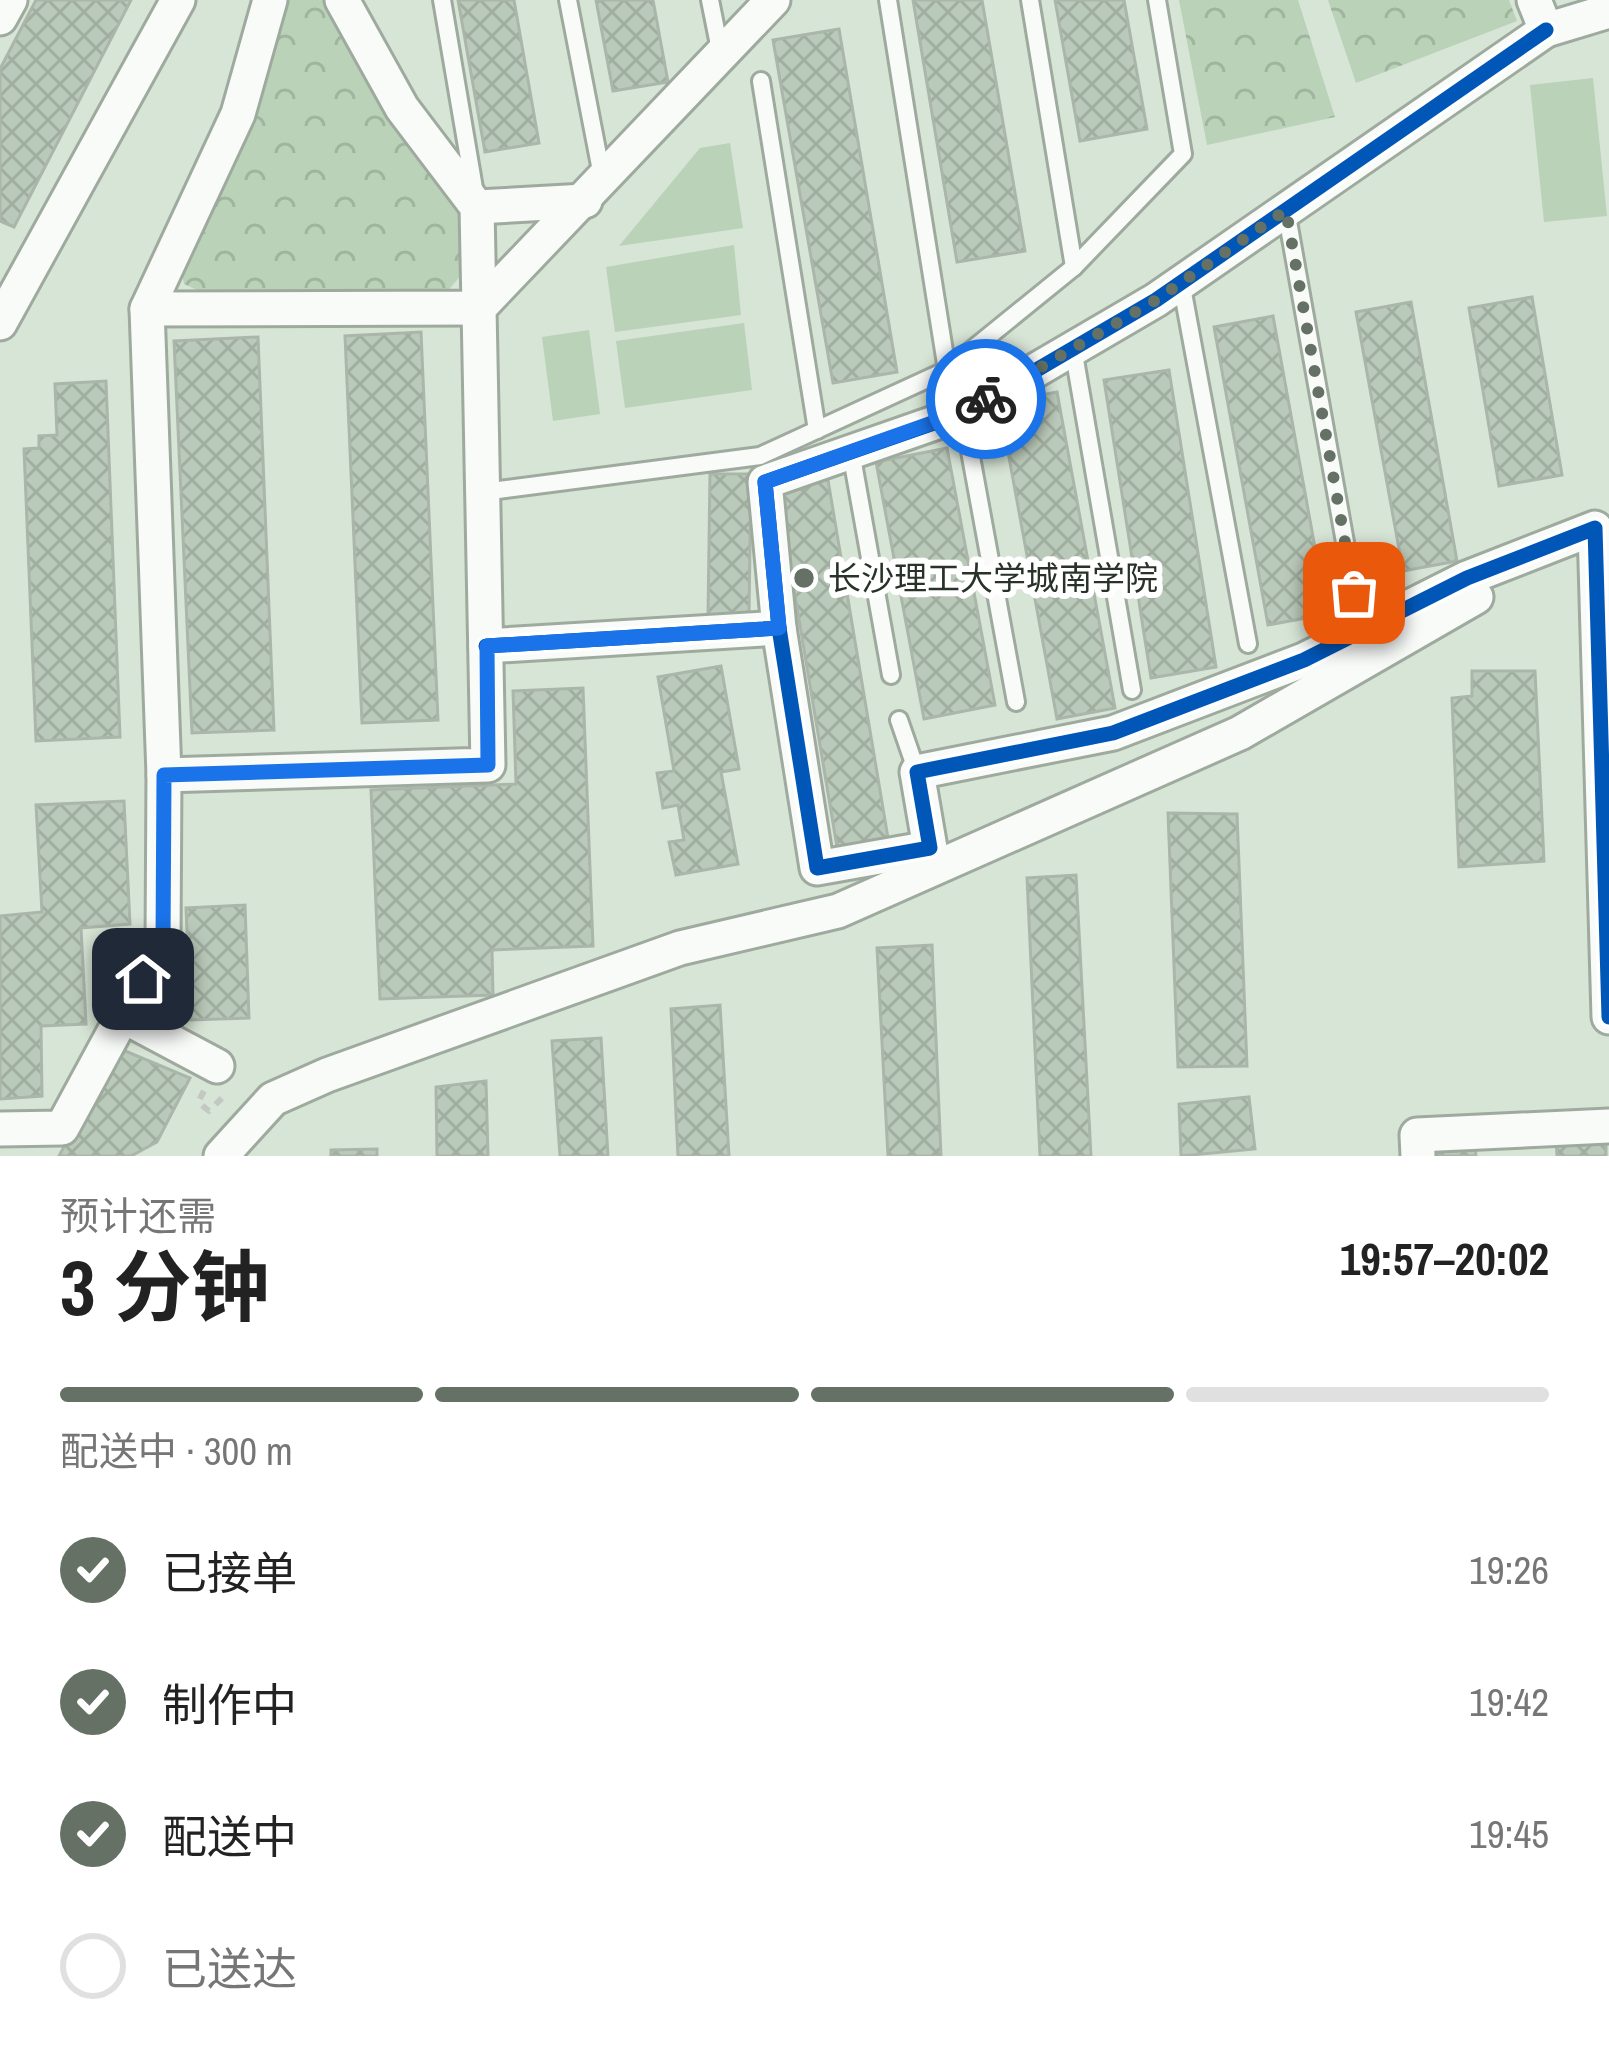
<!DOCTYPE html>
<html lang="zh">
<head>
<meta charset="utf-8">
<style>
	body { margin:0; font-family:"Archivo Narrow","Noto Sans SC",sans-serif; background:#f2f2f2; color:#222; height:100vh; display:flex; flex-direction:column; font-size:45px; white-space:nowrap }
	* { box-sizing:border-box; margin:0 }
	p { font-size:39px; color:#767676 }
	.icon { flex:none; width:66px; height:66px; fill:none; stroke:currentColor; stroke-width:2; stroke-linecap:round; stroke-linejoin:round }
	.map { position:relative; height:1156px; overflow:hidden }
	.sheet { display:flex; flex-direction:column; background:#fff; flex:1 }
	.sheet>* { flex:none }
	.pin { position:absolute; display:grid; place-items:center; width:102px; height:102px; color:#fff; margin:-51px; border-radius:24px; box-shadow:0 6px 18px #0006 }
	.courier { position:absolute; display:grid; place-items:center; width:120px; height:120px; margin:-60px; border:9px solid #1a73e8; border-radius:50%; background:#fff; color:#222; box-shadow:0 3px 15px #0007 }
	.head em { font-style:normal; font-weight:700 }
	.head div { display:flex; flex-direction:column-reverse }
	.head { display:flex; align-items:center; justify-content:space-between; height:204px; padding:0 60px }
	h1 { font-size:78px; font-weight:700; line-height:90px }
	.bar { display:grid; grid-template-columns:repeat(4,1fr); gap:18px 12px; align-content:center; height:144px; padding:0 60px }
	.bar i { height:15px; border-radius:9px; background:#e0e0e0 }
	.bar .active { background:#657165 }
	.bar p { grid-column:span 4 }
	ol { padding:0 60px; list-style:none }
	li { display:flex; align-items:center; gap:36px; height:132px }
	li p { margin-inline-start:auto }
	li .icon { padding:12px; border-radius:50%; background:#657165; color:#fff; stroke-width:4 }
	li:last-child { color:#767676 }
	li i { width:66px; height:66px; border:6px solid #e0e0e0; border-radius:50% }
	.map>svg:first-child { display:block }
	.park { fill:url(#park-crowns) }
	.garden { fill:#b9d2b8 }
	.building { fill:url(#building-cross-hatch); stroke:#abb6ab; stroke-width:3 }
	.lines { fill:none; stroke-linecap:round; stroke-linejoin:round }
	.lane-casing { stroke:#9faa9e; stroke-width:22 }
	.street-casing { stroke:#9faa9e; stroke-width:39 }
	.path { stroke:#c3c8c3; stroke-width:6; stroke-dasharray:9 9; stroke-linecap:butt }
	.lane { stroke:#f9fbf9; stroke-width:16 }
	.street { stroke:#f9fbf9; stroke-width:33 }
	.cycleway-casing { stroke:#fff; stroke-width:22 }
	.cycleway { stroke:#0057b8; stroke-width:15 }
	.done { stroke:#657165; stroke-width:12; stroke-dasharray:0 21.6 }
	.route { stroke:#1a73e8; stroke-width:15 }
	.poi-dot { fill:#657165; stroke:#fff; stroke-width:4.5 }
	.labels { text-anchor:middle; stroke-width:12; stroke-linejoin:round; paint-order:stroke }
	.poi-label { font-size:33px; fill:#283228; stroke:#fff; text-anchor:start }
</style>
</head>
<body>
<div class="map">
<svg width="1609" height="1156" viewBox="0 0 1609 1156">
	<defs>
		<pattern id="park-crowns" width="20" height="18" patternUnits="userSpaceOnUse" patternTransform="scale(3)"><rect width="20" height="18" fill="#b9d2b8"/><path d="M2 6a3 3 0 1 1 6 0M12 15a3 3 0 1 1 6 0" fill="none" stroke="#9fb59e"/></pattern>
		<pattern id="building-cross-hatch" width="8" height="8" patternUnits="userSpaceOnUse" patternTransform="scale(3)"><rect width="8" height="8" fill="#bacaba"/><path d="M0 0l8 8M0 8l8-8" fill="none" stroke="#a0aea0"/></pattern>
	</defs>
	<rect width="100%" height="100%" fill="#d7e5d6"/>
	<g class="park">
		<polygon points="278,0 336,0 461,211 467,268 446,293 213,297 184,284 180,262"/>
		<polygon points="1179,0 1298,0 1335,117 1207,145"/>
		<polygon points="1328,0 1509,0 1517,21 1356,83"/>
	</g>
	<g class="garden">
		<polygon points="1593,78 1607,216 1544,222 1530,85"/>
		<polygon points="730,143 743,228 619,246 700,148"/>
		<polygon points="734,245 741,315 615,332 606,267"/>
		<polygon points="744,323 752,390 625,408 616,341"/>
		<polygon points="589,330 600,414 553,421 542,337"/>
	</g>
	<g class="building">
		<polygon points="36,0 131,0 14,227 0,221 0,69"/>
		<polygon points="458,0 514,0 539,143 485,152"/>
		<polygon points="596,0 653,0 668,82 613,91"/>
		<polygon points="913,0 982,0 1025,251 957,262"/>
		<polygon points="1055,0 1124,0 1147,129 1080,141"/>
		<polygon points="839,29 897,372 833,383 773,40"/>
		<polygon points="1532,297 1562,475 1499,486 1469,308"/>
		<polygon points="1411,302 1457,561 1403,571 1356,312"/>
		<polygon points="1273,316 1327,614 1268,625 1214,327"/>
		<polygon points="421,332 438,720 362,723 345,336"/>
		<polygon points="258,337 274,730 192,733 174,341"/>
		<polygon points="1169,370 1216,667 1151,678 1104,380"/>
		<polygon points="106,381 120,737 36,741 24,449 39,448 39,436 57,435 55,384"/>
		<polygon points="1057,392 1115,708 1057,719 999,403"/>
		<polygon points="947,448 995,705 924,719 876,462"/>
		<polygon points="710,474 751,474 749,616 708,616"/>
		<polygon points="828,480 889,844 838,853 777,488"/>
		<polygon points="721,666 739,769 721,772 738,864 676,875 669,842 684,840 678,805 663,808 657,773 674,771 658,677"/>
		<polygon points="1472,671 1535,671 1544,861 1459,867 1452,698 1472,696"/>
		<polygon points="583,688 593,946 492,950 493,995 380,999 371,790 516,784 513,691"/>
		<polygon points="124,801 130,924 81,928 86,1024 41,1026 42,1096 0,1099 0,916 42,912 36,805"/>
		<polygon points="1168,813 1237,814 1247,1066 1178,1067"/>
		<polygon points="1076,875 1091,1156 1040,1156 1027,878"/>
		<polygon points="245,905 249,1018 191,1020 186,908"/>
		<polygon points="932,945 941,1156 888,1156 877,948"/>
		<polygon points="720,1005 729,1156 678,1156 671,1009"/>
		<polygon points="601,1038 608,1156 560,1156 552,1041"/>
		<polygon points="118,1048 190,1078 157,1142 131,1156 59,1156"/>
		<polygon points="486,1081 488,1156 437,1156 436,1087"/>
		<polygon points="1249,1097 1255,1149 1181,1156 1179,1104"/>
		<polygon points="1606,1136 1606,1156 1557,1156 1556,1139"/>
		<polygon points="1475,1144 1476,1156 1422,1156 1422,1145"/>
		<polygon points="377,1149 377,1156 331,1156 331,1150"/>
	</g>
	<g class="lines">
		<defs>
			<g id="lane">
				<polyline points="442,0 475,194"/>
				<polyline points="568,0 603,181"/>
				<polyline points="710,0 721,55"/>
				<polyline points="888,0 947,370"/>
				<polyline points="1030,0 1074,267"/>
				<polyline points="761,81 817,430"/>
				<polyline points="1286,210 1354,593"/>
				<polyline points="1181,282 1248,644"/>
				<polyline points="1073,348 1132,690"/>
				<polyline points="963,413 1016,702"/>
				<polyline points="851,452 891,675"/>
				<polyline points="483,492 760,456 947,370 1074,267 1183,154 1157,0"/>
				<polyline points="899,720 917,772"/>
			</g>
			<g id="street">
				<polyline points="1534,0 1546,30 1609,11"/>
				<polyline points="0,18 10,0"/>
				<polyline points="477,207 585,201"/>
				<polyline points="147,309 479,308 477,207 402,108 342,0"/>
				<polyline points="0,323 178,0"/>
				<polyline points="779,628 817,868 930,848 917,772 1113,733 1304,660 1467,578 1595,528 1609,1017"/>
				<polyline points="486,646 779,628 765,482 963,413 1156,300 1546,30"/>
				<polyline points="164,775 488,765 479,308 773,0"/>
				<polyline points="123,1016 217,1066"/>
				<polyline points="0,1129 62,1128 163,942 164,775 147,309 238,114 270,0"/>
				<polyline points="221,1156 273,1099 327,1075 680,948 838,911 1240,733 1476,597"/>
				<polyline points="1418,1156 1417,1135 1609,1126"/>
			</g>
		</defs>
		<use href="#lane" class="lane-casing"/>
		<use href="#street" class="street-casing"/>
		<polyline class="path" points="204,1091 198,1102 209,1111 222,1098"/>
		<use href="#lane" class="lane"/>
		<use href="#street" class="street"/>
		<defs>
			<g id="cycleway">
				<polyline points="779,628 817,868 930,848 917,772 1113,733 1304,660 1467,578 1595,528 1609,1017"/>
				<polyline points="486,646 779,628 765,482 963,413 1156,300 1546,30"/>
			</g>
		</defs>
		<use href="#cycleway" class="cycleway-casing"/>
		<use href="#cycleway" class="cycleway"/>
	</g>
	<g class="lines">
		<polyline class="done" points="986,399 1156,300 1286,210 1354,593"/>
		<polyline class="route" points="143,979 163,942 164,775 488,765 487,646 779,628 765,482 963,412 986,399"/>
	</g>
	<circle class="poi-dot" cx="804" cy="578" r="12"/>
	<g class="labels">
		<g class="poi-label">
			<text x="828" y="590">长沙理工大学城南学院</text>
		</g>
	</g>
</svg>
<div class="pin" style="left:1354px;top:593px;background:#ea580c"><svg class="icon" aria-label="bag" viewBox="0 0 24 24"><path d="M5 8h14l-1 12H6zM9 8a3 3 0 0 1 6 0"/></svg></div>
<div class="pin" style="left:143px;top:979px;background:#1f2937"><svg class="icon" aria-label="home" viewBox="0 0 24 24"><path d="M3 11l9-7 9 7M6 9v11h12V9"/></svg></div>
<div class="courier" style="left:986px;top:399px"><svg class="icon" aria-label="bike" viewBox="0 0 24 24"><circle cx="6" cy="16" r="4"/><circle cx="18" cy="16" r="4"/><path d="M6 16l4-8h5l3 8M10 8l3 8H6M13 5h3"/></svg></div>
</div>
<section class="sheet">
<div class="head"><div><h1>3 分钟</h1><p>预计还需</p></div><em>19:57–20:02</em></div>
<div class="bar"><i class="active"></i><i class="active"></i><i class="active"></i><i></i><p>配送中 · 300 m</p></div>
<ol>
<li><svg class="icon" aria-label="check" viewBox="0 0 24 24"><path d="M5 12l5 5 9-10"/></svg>已接单<p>19:26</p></li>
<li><svg class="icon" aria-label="check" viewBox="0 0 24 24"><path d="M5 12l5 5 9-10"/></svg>制作中<p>19:42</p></li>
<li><svg class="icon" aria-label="check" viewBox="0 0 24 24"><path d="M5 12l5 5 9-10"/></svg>配送中<p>19:45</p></li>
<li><i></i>已送达</li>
</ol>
</section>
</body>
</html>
